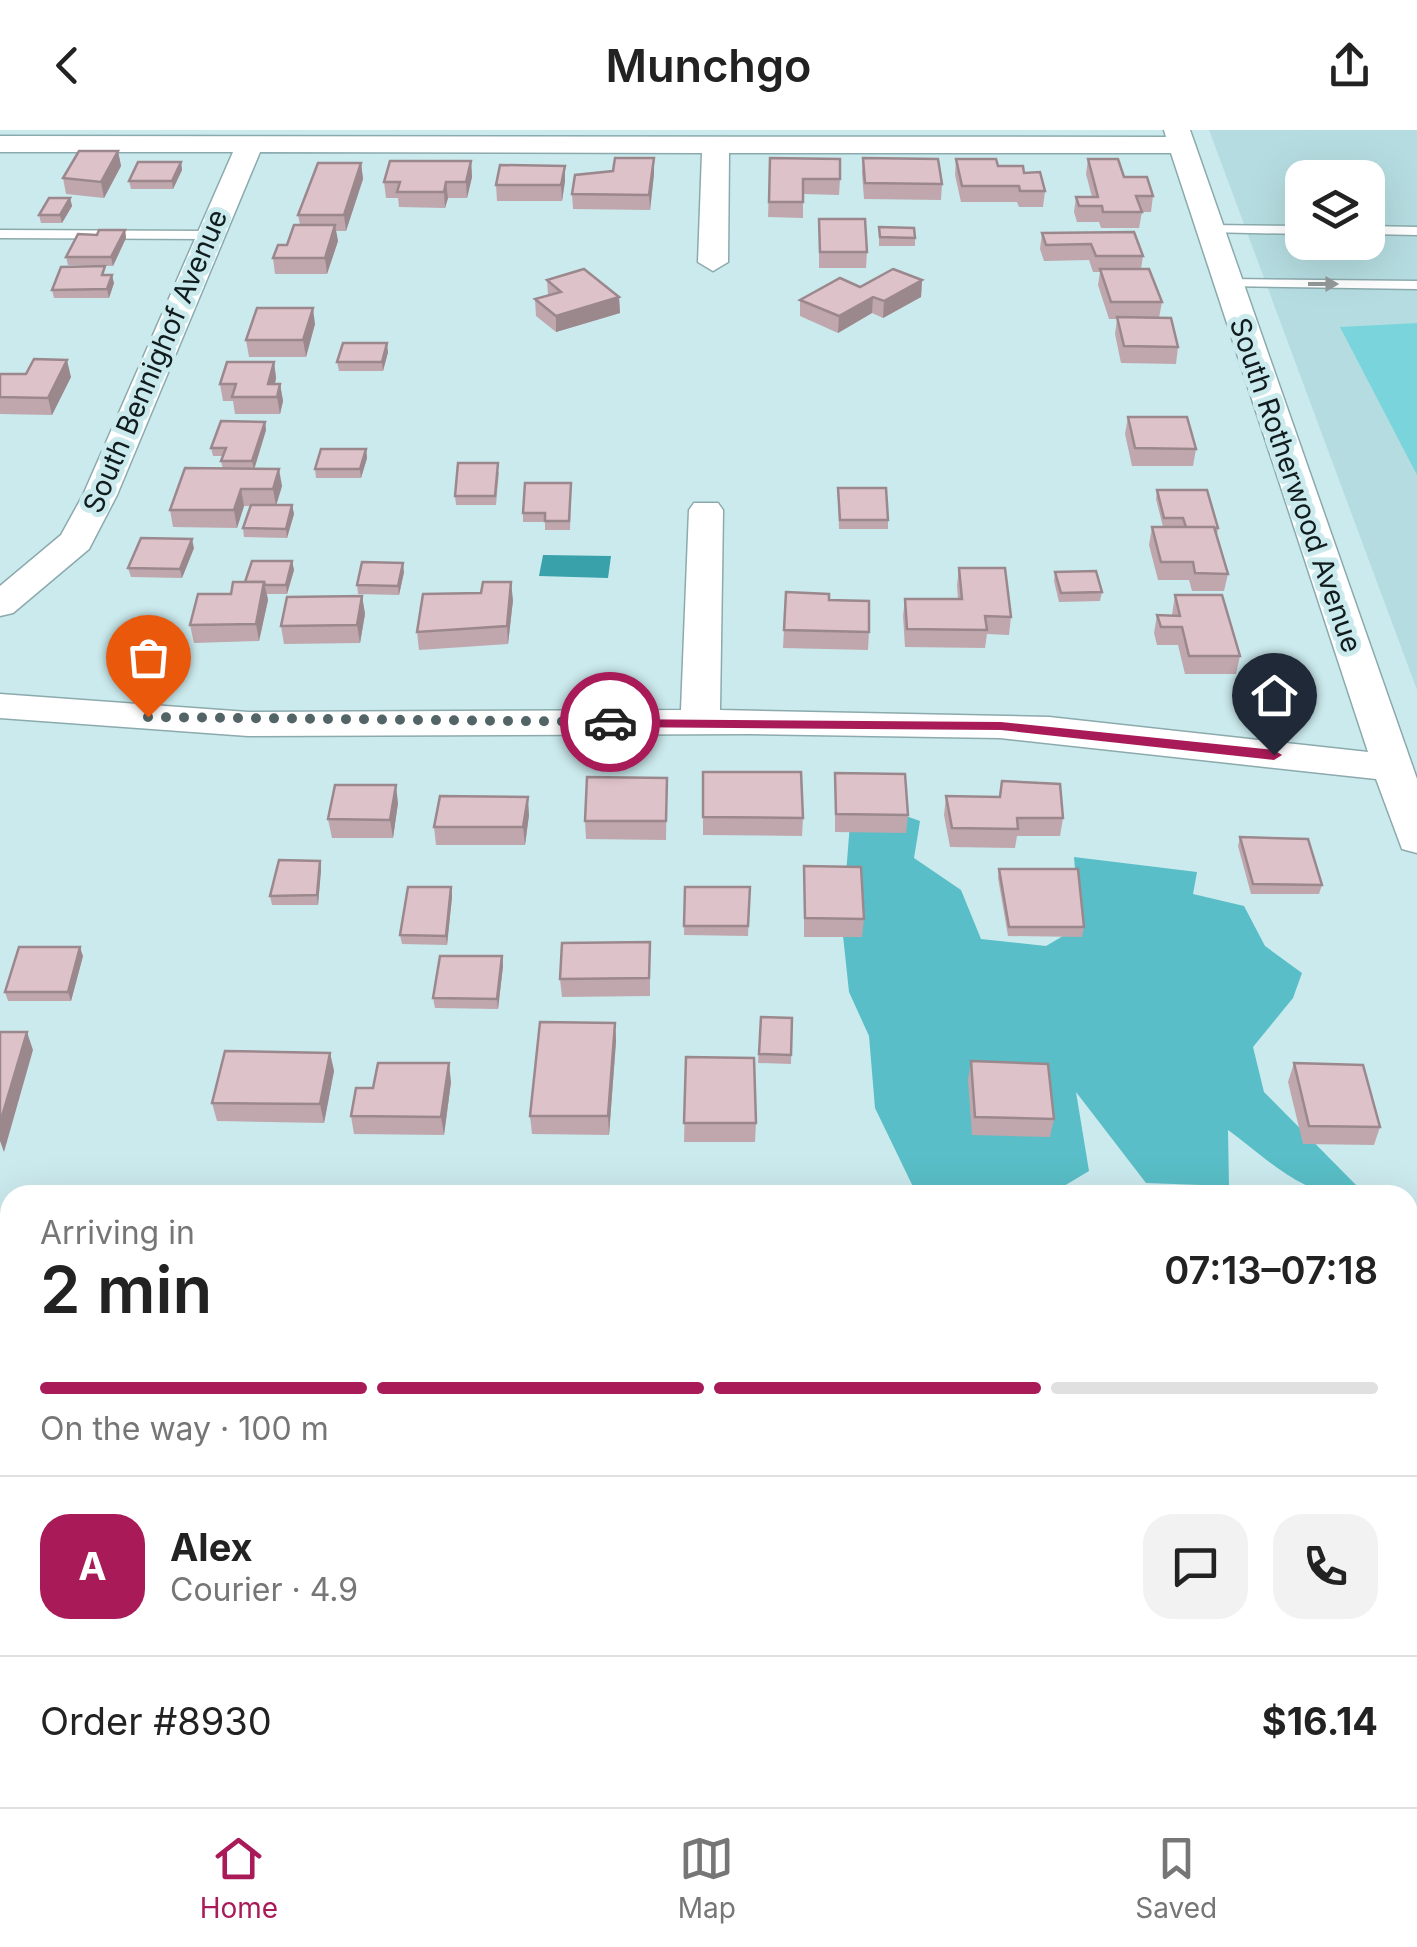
<!DOCTYPE html>
<html lang="en">
<head>
<meta charset="utf-8">
<style>
	body { margin:0; font-family:Inter,sans-serif; background:#f2f2f2; color:#222; height:100vh; display:flex; flex-direction:column; font-size:38px; white-space:nowrap }
	* { box-sizing:border-box; margin:0 }
	p { font-size:32px; color:#767676 }
	.icon { flex:none; width:55px; height:55px; fill:none; stroke:currentColor; stroke-width:2; stroke-linecap:round; stroke-linejoin:round }
	.map { position:relative; flex:1; overflow:hidden }
	.details { position:absolute; left:0px; top:1055px; width:1418px; height:622px; display:flex; flex-direction:column; background:#fff; border-radius:30px 30px 0 0; box-shadow:0 10px 40px #0002 }
	.details>* { flex:none }
	.buttons { position:absolute; left:1285px; top:30px; display:grid; gap:20px }
	.buttons a { display:grid; place-items:center; width:100px; height:100px; border-radius:20px; background:#fff; box-shadow:0 10px 40px #0002; font-size:50px }
	.pin { position:absolute; display:grid; place-items:center; width:85px; height:85px; color:#fff; margin:-102px -42px; border-radius:50% 50% 50% 0; rotate:-45deg; box-shadow:0 0 10px #0007 }
	.pin .icon { rotate:45deg }
	.courier { position:absolute; display:grid; place-items:center; width:100px; height:100px; margin:-50px; border:8px solid #a91b58; border-radius:50%; background:#fff; color:#222; box-shadow:0 2px 12px #0007 }
	.headline em { font-style:normal; font-weight:600 }
	.headline div { display:flex; flex-direction:column-reverse }
	.headline { display:flex; align-items:center; justify-content:space-between; height:170px; padding:0 40px }
	h1 { font-size:65px; font-weight:600; line-height:75px }
	.bar { display:grid; grid-template-columns:repeat(4,1fr); gap:15px 10px; align-content:center; height:120px; padding:0 40px }
	.bar i { height:12px; border-radius:8px; background:#e0e0e0 }
	.bar .selected { background:#a91b58 }
	.bar p { grid-column:span 4 }
	.line { display:flex; align-items:center; gap:25px; padding:0 40px; border-top:2px solid #e0e0e0 }
	.line div { flex:1 }
	.round { display:grid; place-items:center; flex:none; width:105px; height:105px; border-radius:30px; background:#f2f2f2 }
	header { display:flex; justify-content:space-between; align-items:center; height:130px; padding:0 40px; background:#fff; font-size:45px; font-weight:600 }
	.tabs { display:flex; justify-content:space-around; align-items:center; height:140px; border-top:2px solid #e0e0e0; background:#fff; font-size:28px; color:#767676 }
	.tabs a { display:grid; justify-items:center; gap:5px }
	.tabs .selected { color:#a91b58 }
	.map>svg:first-child { display:block }
	.built { fill:#b5dde1; fill-rule:evenodd }
	.green { fill:#79d4dc }
	.forest { fill:#59bec7 }
	.water { fill:#38a1aa }
	.lines { fill:none; stroke-linecap:round; stroke-linejoin:round }
	.lane-casing { stroke:#8caaad; stroke-width:3 }
	.street-casing { stroke:#8caaad; stroke-width:3 }
	.lane { fill:#fff; fill-rule:evenodd }
	.street { fill:#fff; fill-rule:evenodd }
	.wall { fill:#bfa7ad }
	.shaded-wall { fill:#9b888d }
	.building { fill:#dec2c9; stroke:#9b888d; stroke-width:2.5 }
	.oneway { fill:#94999a }
	.route { fill:#a91b58 }
	.done { stroke:#526466; stroke-width:10; stroke-dasharray:0 18 }
	.labels { text-anchor:middle; stroke-width:10; stroke-linejoin:round; paint-order:stroke }
	.far-street-label { font-size:28px; fill:#111c1e; stroke:#cbeaed }
</style>
</head>
<body>
<header><svg class="icon" aria-label="back" viewBox="0 0 24 24"><path d="M15 5l-7 7 7 7"/></svg>Munchgo<svg class="icon" aria-label="share" viewBox="0 0 24 24"><path d="M12 15V3M7 8l5-5 5 5M5 13v7h14v-7"/></svg></header>
<div class="map">
<svg width="1417" height="1677" viewBox="0 0 1417 1677">
	<rect width="100%" height="100%" fill="#cbeaed"/>
	<path class="built" d="M1209 0H1417V560ZM1302 48H1368V112H1302Z"/>
	<polygon class="green" points="1417,193 1417,345 1340,197"/>
	<path class="forest" d="M852 667 920 691 914 728 961 760 981 809 1046 816 1080 796 1074 727 1197 742 1193 764 1244 776 1265 816 1302 843 1293 868 1253 917 1264 962 1359 1058C1317 1081 1262 1024 1228 1000L1229 1056 1146 1053 1076 962 1089 1041 1049 1065H917L875 978 869 906 849 862 842 796Z"/>
	<polygon class="water" points="543,425 611,426 608,448 539,446"/>
	<g class="lines">
		<defs>
			<g id="lane">
				<polygon points="1210,95 1302,96 1302,104 1205,102 1205,96"/>
				<polygon points="1368,96 1417,97 1417,105 1368,104"/>
				<polygon points="0,100 207,101 214,105 207,109 0,108"/>
				<polygon points="1228,149 1417,151 1417,159 1223,156 1223,150"/>
				<rect x="0" y="1521" width="10" height="28"/>
				<rect x="1408" y="1529" width="9" height="28"/>
			</g>
			<g id="street">
				<polygon points="1164,0 1190,0 1417,649 1417,723 1402,719 1376,649 1000,608 750,604 248,606 0,588 0,564 248,582 681,580 689,380 694,373 718,373 723,380 720,580 1049,587 1368,622 1171,23 729,23 728,132 713,141 698,132 702,23 260,22 117,365 89,419 13,483 0,486 0,456 61,405 83,365 233,22 0,22 0,6 1166,7"/>
				<rect x="0" y="1099" width="10" height="42"/>
				<rect x="1408" y="1104" width="9" height="42"/>
				<polygon points="444,1668 508,1668 507,1677 443,1677"/>
			</g>
		</defs>
		<use href="#lane" class="lane-casing"/>
		<use href="#street" class="street-casing"/>
		<use href="#lane" class="lane"/>
		<use href="#street" class="street"/>
	</g>
	<g class="wall">
		<polygon points="118,21 121,36 104,68 66,64 63,48"/>
		<polygon points="654,28 654,44 650,80 573,79 572,64 613,41"/>
		<polygon points="770,28 840,49 839,65 803,64 803,88 768,87"/>
		<polygon points="863,28 942,54 941,70 864,69 862,43"/>
		<polygon points="956,29 1024,43 1045,61 1043,77 1019,77 1017,72 961,72 955,45"/>
		<polygon points="1088,29 1124,47 1153,66 1151,82 1142,82 1139,98 1101,98 1099,92 1077,92 1074,82 1076,67 1092,67 1086,44"/>
		<polygon points="471,31 472,47 467,68 448,68 445,78 399,77 398,68 386,68 384,52"/>
		<polygon points="181,32 182,40 173,59 131,59 129,51"/>
		<polygon points="361,33 363,49 346,101 336,101 338,111 327,144 275,144 273,128 287,115 300,95 298,85"/>
		<polygon points="565,51 562,71 497,71 496,55"/>
		<polygon points="70,68 72,76 62,93 41,93 39,85"/>
		<polygon points="819,89 867,122 866,138 819,138"/>
		<polygon points="879,97 915,108 915,116 879,116"/>
		<polygon points="125,100 126,108 113,136 68,135 66,127 97,105"/>
		<polygon points="1042,103 1143,126 1141,139 1162,172 1159,188 1178,217 1176,234 1121,233 1115,204 1117,189 1109,189 1098,155 1100,142 1093,142 1089,130 1044,131 1040,119"/>
		<polygon points="106,145 114,153 109,168 54,168 52,160"/>
		<polygon points="547,150 619,167 620,183 556,202 536,186 535,169 548,165"/>
		<polygon points="922,150 921,167 883,188 872,183 838,203 800,186 800,170 860,157"/>
		<polygon points="315,194 306,227 249,227 246,210"/>
		<polygon points="388,222 383,241 339,241 337,232"/>
		<polygon points="274,232 276,248 275,254 280,254 283,271 280,284 235,284 233,271 223,271 220,254"/>
		<polygon points="0,244 71,247 52,285 0,284"/>
		<polygon points="1128,287 1196,319 1193,336 1132,336 1125,304"/>
		<polygon points="265,292 266,300 254,339 282,356 276,375 292,375 294,384 287,408 244,407 243,398 250,376 244,376 237,398 173,397 170,380 223,339 221,331 223,326 213,326 211,318"/>
		<polygon points="366,319 367,328 361,348 316,348 315,339"/>
		<polygon points="499,342 496,375 456,375 455,366"/>
		<polygon points="838,358 888,390 888,399 839,399"/>
		<polygon points="1157,360 1218,398 1217,406 1228,444 1224,461 1192,461 1189,450 1158,450 1149,415 1152,397 1163,397 1156,369"/>
		<polygon points="571,362 570,400 545,400 545,392 523,392 523,383"/>
		<polygon points="194,418 182,448 131,447 128,438"/>
		<polygon points="292,431 294,440 287,464 267,464 268,470 259,511 194,513 190,495 245,452"/>
		<polygon points="959,438 1011,487 1009,505 987,504 985,518 905,517 903,486 905,469 958,469 957,455"/>
		<polygon points="404,442 399,465 358,464 357,455"/>
		<polygon points="1055,442 1102,462 1100,471 1059,472 1054,451"/>
		<polygon points="786,462 829,470 869,502 868,520 783,518"/>
		<polygon points="1175,465 1240,526 1236,544 1185,544 1178,515 1157,515 1154,503 1157,485 1172,485"/>
		<polygon points="362,466 365,484 360,513 284,514 281,496"/>
		<polygon points="513,470 508,514 419,520 417,502"/>
		<polygon points="703,642 803,688 802,706 703,705"/>
		<polygon points="835,643 908,685 906,703 835,702"/>
		<polygon points="667,648 666,710 586,709 585,691"/>
		<polygon points="946,666 1063,688 1060,706 1017,706 1015,718 950,717 944,685"/>
		<polygon points="398,673 393,708 332,708 328,689"/>
		<polygon points="529,685 525,715 436,715 434,697"/>
		<polygon points="1240,707 1322,755 1319,764 1251,764 1238,716"/>
		<polygon points="320,731 321,740 318,775 272,775 270,766"/>
		<polygon points="804,736 864,789 862,807 804,807"/>
		<polygon points="999,739 1084,797 1082,807 1008,806 998,748"/>
		<polygon points="451,757 452,767 447,815 402,814 400,805"/>
		<polygon points="685,757 750,757 748,806 684,805"/>
		<polygon points="650,812 650,866 562,867 560,849"/>
		<polygon points="83,826 71,871 8,871 5,862"/>
		<polygon points="502,826 503,836 498,879 435,878 433,868"/>
		<polygon points="761,887 792,888 791,934 758,933"/>
		<polygon points="615,893 616,911 609,1005 532,1004 530,986"/>
		<polygon points="330,923 334,941 324,993 217,991 212,973"/>
		<polygon points="686,927 756,993 755,1012 684,1012"/>
		<polygon points="971,931 1054,989 1050,1007 972,1005 968,950"/>
		<polygon points="1294,933 1380,997 1374,1015 1303,1014 1288,952"/>
		<polygon points="451,952 444,1005 354,1004 351,986"/>
		<rect x="1408" y="1226" width="9" height="125"/>
		<polygon points="0,1238 10,1238 10,1326 0,1325"/>
	</g>
	<g class="shaded-wall">
		<polygon points="118,21 121,36 104,68 101,52"/>
		<polygon points="654,28 654,44 650,80 649,65"/>
		<polygon points="471,31 472,47 467,68 466,52"/>
		<polygon points="181,32 182,40 173,59 172,51"/>
		<polygon points="361,33 363,49 346,101 344,85"/>
		<polygon points="565,36 565,51 562,71 561,55"/>
		<polygon points="446,52 448,68 445,78 444,62"/>
		<polygon points="70,68 72,76 62,93 60,85"/>
		<polygon points="335,95 338,111 327,144 325,128"/>
		<polygon points="125,100 126,108 113,136 111,127"/>
		<polygon points="112,145 114,153 109,168 107,159"/>
		<polygon points="922,150 921,167 883,188 884,171"/>
		<polygon points="619,167 620,183 556,202 556,186"/>
		<polygon points="873,167 872,183 838,203 839,186"/>
		<polygon points="313,178 315,194 306,227 303,210"/>
		<polygon points="387,213 388,222 383,241 382,232"/>
		<polygon points="67,230 71,247 52,285 48,268"/>
		<polygon points="274,232 276,248 272,267 268,254"/>
		<polygon points="280,254 283,271 280,284 277,267"/>
		<polygon points="265,292 266,300 254,340 252,331"/>
		<polygon points="366,319 367,328 361,348 360,339"/>
		<polygon points="279,339 282,356 276,376 273,359"/>
		<polygon points="241,359 244,376 237,398 234,380"/>
		<polygon points="292,375 294,384 287,408 286,399"/>
		<polygon points="192,409 194,418 182,448 180,439"/>
		<polygon points="292,431 294,440 287,464 286,455"/>
		<polygon points="403,433 404,442 399,465 398,456"/>
		<polygon points="264,452 268,470 259,511 256,494"/>
		<polygon points="511,452 513,470 508,514 507,496"/>
		<polygon points="362,466 365,484 360,513 357,495"/>
		<polygon points="396,655 398,673 393,708 390,690"/>
		<polygon points="528,667 529,685 525,715 523,697"/>
		<polygon points="320,731 321,740 318,775 317,765"/>
		<polygon points="451,757 452,767 447,815 446,806"/>
		<polygon points="80,817 83,826 71,871 68,862"/>
		<polygon points="502,826 503,836 498,879 497,869"/>
		<polygon points="615,893 616,911 609,1005 608,986"/>
		<polygon points="27,902 33,920 4,1022 0,1011 0,993"/>
		<polygon points="330,923 334,941 324,993 320,974"/>
		<polygon points="449,933 451,952 444,1005 441,987"/>
	</g>
	<g class="building">
		<polygon points="79,21 118,21 101,52 63,48"/>
		<polygon points="615,28 654,28 649,65 572,64 575,45 613,41"/>
		<polygon points="770,28 840,29 840,49 803,49 803,72 769,72"/>
		<polygon points="863,28 938,29 942,54 865,53"/>
		<polygon points="956,29 996,29 998,36 1023,36 1024,43 1040,42 1045,61 1020,61 1019,56 962,56"/>
		<polygon points="1088,29 1118,29 1124,47 1147,47 1153,66 1136,66 1142,82 1103,82 1102,76 1079,76 1076,67 1098,67"/>
		<polygon points="390,31 471,31 466,52 446,52 444,62 397,62 400,52 384,52"/>
		<polygon points="138,32 181,32 172,51 129,51"/>
		<polygon points="318,33 361,33 344,85 298,85"/>
		<polygon points="500,35 565,36 561,55 496,55"/>
		<polygon points="49,68 70,68 60,85 39,85"/>
		<polygon points="819,89 865,89 867,122 820,122"/>
		<polygon points="294,95 335,95 325,128 273,128 278,115 287,115"/>
		<polygon points="879,97 914,98 915,108 880,107"/>
		<polygon points="99,100 125,100 111,127 66,127 78,104 97,105"/>
		<polygon points="1134,102 1143,126 1096,126 1091,114 1046,115 1042,103"/>
		<polygon points="105,136 102,145 112,145 107,159 52,160 61,137"/>
		<polygon points="584,139 619,167 556,186 535,169 561,162 547,150"/>
		<polygon points="893,139 922,150 884,171 873,167 839,186 800,170 840,148 860,157"/>
		<polygon points="1100,139 1149,139 1162,172 1111,172"/>
		<polygon points="257,178 313,178 303,210 246,210"/>
		<polygon points="1117,187 1171,188 1178,217 1124,216"/>
		<polygon points="343,213 387,213 382,232 337,232"/>
		<polygon points="34,229 67,230 48,268 0,267 0,244 26,244"/>
		<polygon points="227,232 274,232 268,254 280,254 277,267 232,267 236,254 220,254"/>
		<polygon points="1128,287 1187,287 1196,319 1135,318"/>
		<polygon points="221,291 265,292 252,331 221,331 226,318 211,318"/>
		<polygon points="321,319 366,319 360,339 315,339"/>
		<polygon points="458,333 498,333 495,366 455,366"/>
		<polygon points="185,338 279,339 273,359 241,359 234,380 170,380"/>
		<polygon points="525,353 571,353 569,391 545,391 545,383 523,383"/>
		<polygon points="838,358 886,358 888,390 840,390"/>
		<polygon points="1157,360 1207,360 1218,398 1186,397 1183,388 1164,388"/>
		<polygon points="251,375 292,375 286,399 243,398"/>
		<polygon points="1152,397 1214,397 1228,444 1195,443 1193,432 1161,432"/>
		<polygon points="141,408 192,409 180,439 128,438"/>
		<polygon points="252,431 292,431 286,455 265,455 264,452 245,452"/>
		<polygon points="362,432 403,433 398,456 357,455"/>
		<polygon points="959,438 1005,438 1011,487 985,486 987,500 907,499 905,469 962,469"/>
		<polygon points="1096,441 1102,462 1061,463 1055,442"/>
		<polygon points="233,452 264,452 256,494 190,495 198,464 231,464"/>
		<polygon points="483,452 511,452 507,496 417,502 423,464 481,463"/>
		<polygon points="786,462 829,464 829,470 869,471 869,502 784,500"/>
		<polygon points="1175,465 1222,465 1240,526 1189,526 1182,497 1161,497 1157,485 1180,486"/>
		<polygon points="362,466 357,495 281,496 287,467"/>
		<polygon points="703,642 801,642 803,688 703,687"/>
		<polygon points="835,643 905,644 908,685 836,684"/>
		<polygon points="587,647 667,648 666,691 585,691"/>
		<polygon points="1002,651 1060,654 1063,688 1017,688 1018,699 952,698 946,666 1000,667"/>
		<polygon points="335,655 396,655 390,690 328,689"/>
		<polygon points="440,666 528,667 523,697 434,697"/>
		<polygon points="1240,707 1308,709 1322,755 1253,754"/>
		<polygon points="279,730 320,731 317,765 270,766"/>
		<polygon points="804,736 861,737 864,789 805,788"/>
		<polygon points="999,739 1078,739 1084,797 1009,797"/>
		<polygon points="408,757 451,757 446,806 400,805"/>
		<polygon points="685,757 750,757 748,796 684,796"/>
		<polygon points="650,812 649,848 560,849 562,813"/>
		<polygon points="19,817 80,817 68,862 5,862"/>
		<polygon points="440,826 502,826 497,869 433,868"/>
		<polygon points="761,887 792,888 791,925 759,924"/>
		<polygon points="540,892 615,893 608,986 530,986"/>
		<polygon points="0,902 27,902 0,993"/>
		<polygon points="225,921 330,923 320,974 212,973"/>
		<polygon points="686,927 754,928 756,993 684,993"/>
		<polygon points="971,931 1048,934 1054,989 975,987"/>
		<polygon points="378,933 449,933 441,987 351,986 356,958 373,958"/>
		<polygon points="1294,933 1363,935 1380,997 1309,996"/>
		<polygon points="1408,1226 1417,1226 1417,1334 1412,1334 1408,1315"/>
		<rect x="0" y="1238" width="10" height="70"/>
	</g>
	<defs><path id="oneway-solid" d="M-6-.8H1V-3.2L6.5 0L1 3.2V.8H-6Z" transform="scale(2.5)"/></defs>
	<use class="oneway" href="#oneway-solid" transform="translate(1323 154)"/>
	<polygon class="route" points="605,589 1001,592 1274,620 1282,625 1274,630 1001,600 610,597"/>
	<g class="lines">
		<polyline class="done" points="148,587 610,592"/>
	</g>
	<g class="labels">
		<g class="far-street-label">
			<text transform="translate(155 231) rotate(-67)" y="10">South Bennighof Avenue</text>
			<text transform="translate(1296 355) rotate(71)" y="10">South Rotherwood Avenue</text>
		</g>
	</g>
</svg>
<div class="buttons">
<a><svg class="icon" aria-label="layers" viewBox="0 0 24 24"><path d="M12 4l9 5-9 5-9-5zM3 14l9 5 9-5"/></svg></a>
</div>
<div class="pin" style="left:148px;top:587px;background:#ea580c"><svg class="icon" aria-label="bag" viewBox="0 0 24 24"><path d="M5 8h14l-1 12H6zM9 8a3 3 0 0 1 6 0"/></svg></div>
<div class="pin" style="left:1274px;top:625px;background:#1f2937"><svg class="icon" aria-label="home" viewBox="0 0 24 24"><path d="M3 11l9-7 9 7M6 9v11h12V9"/></svg></div>
<div class="courier" style="left:610px;top:592px"><svg class="icon" aria-label="car" viewBox="0 0 24 24"><path d="M5 17H2v-5l4-1 3-4h7l3 4 3 1v5h-3M9 17h6M6 11h13"/><circle cx="7" cy="17" r="2"/><circle cx="17" cy="17" r="2"/></svg></div>
<section class="details">
<div class="headline"><div><h1>2 min</h1><p>Arriving in</p></div><em>07:13–07:18</em></div>
<div class="bar"><i class="selected"></i><i class="selected"></i><i class="selected"></i><i></i><p>On the way · 100 m</p></div>
<div class="line" style="height:180px"><b class="round" style="background:#a91b58;color:#fff">A</b><div><b>Alex</b><p>Courier · 4.9</p></div><a class="round"><svg class="icon" aria-label="chat" viewBox="0 0 24 24"><path d="M4 5h16v11H9l-5 4z"/></svg></a><a class="round"><svg class="icon" aria-label="phone" viewBox="0 0 24 24"><path d="M5 4h4l2 5-3 2q2 4 5 5l2-3 5 2v4C11 20 4 13 5 4z"/></svg></a></div>
<div class="line" style="height:130px"><div>Order #8930</div><b>$16.14</b></div>
</section>
</div>
<nav class="tabs">
<a class="selected"><svg class="icon" aria-label="home" viewBox="0 0 24 24"><path d="M3 11l9-7 9 7M6 9v11h12V9"/></svg>Home</a>
<a><svg class="icon" aria-label="map" viewBox="0 0 24 24"><path d="M3 6l6-2 6 2 6-2v14l-6 2-6-2-6 2zM9 4v14M15 6v14"/></svg>Map</a>
<a><svg class="icon" aria-label="saved" viewBox="0 0 24 24"><path d="M7 4h10v16l-5-4-5 4z"/></svg>Saved</a>
</nav>
</body>
</html>
